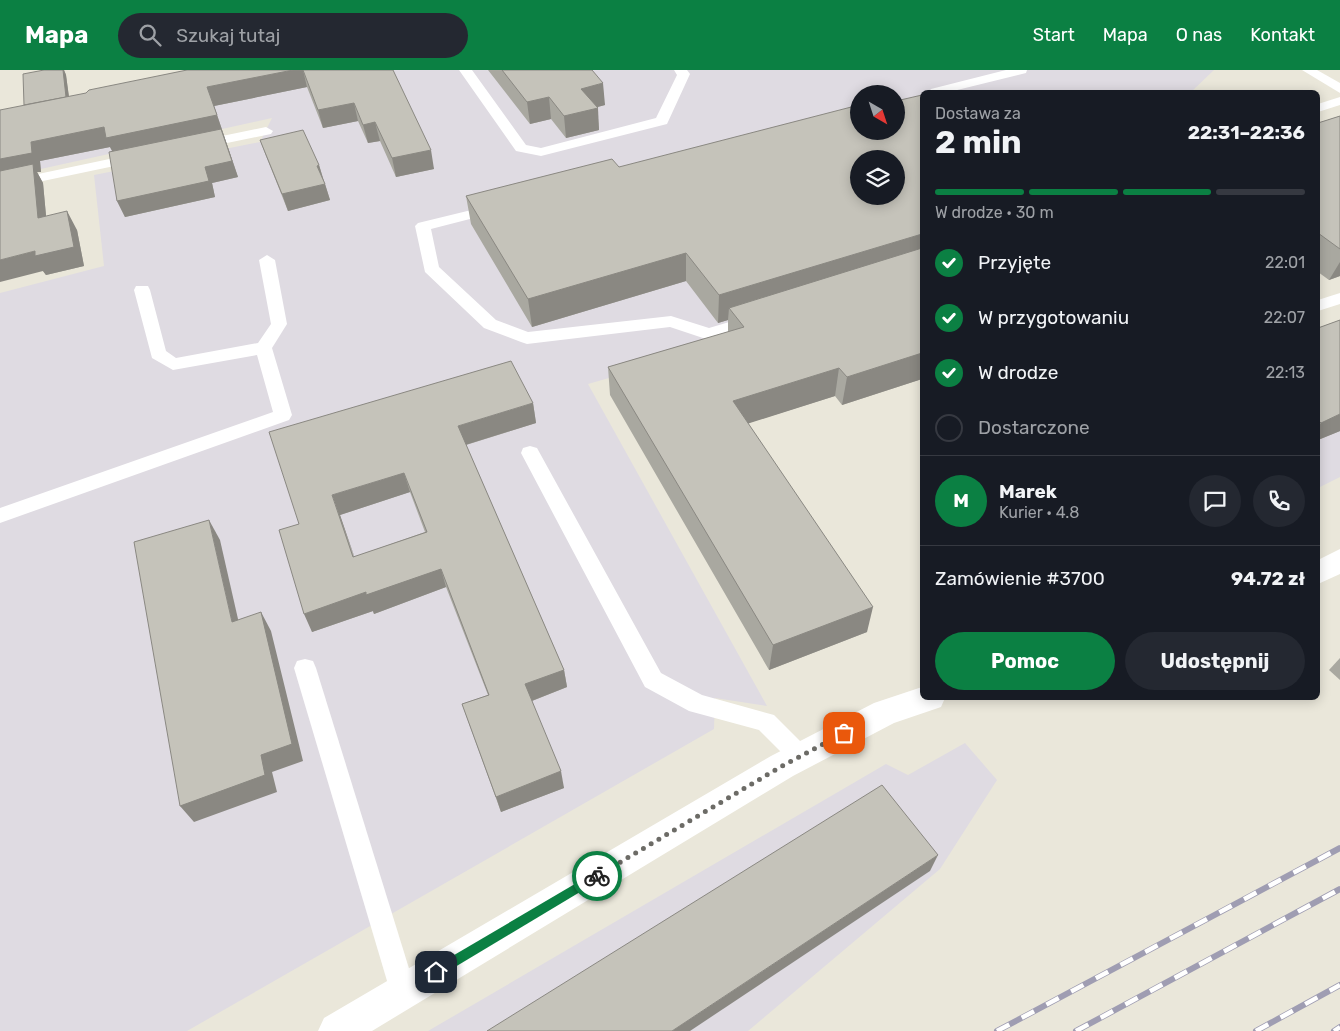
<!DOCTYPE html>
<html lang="pl">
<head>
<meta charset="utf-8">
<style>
	body { margin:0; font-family:Rubik,sans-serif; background:#242831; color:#f1f3f6; height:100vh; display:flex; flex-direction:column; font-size:19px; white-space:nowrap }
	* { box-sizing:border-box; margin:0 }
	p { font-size:16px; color:#9ea1a6 }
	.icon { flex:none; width:28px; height:28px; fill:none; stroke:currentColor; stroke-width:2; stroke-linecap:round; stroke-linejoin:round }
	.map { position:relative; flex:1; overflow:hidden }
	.panel { position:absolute; left:920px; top:20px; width:400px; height:610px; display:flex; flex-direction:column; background:#171b24; border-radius:8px; box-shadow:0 2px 12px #0003 }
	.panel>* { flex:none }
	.needle { width:32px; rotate:141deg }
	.fabs { position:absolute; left:850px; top:15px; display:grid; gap:10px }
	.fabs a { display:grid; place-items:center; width:55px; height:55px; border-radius:50%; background:#171b24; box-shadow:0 2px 12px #0003; font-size:25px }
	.pin { position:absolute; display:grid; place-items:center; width:42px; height:42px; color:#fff; margin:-21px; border-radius:10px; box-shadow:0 2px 8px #0006 }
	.courier { position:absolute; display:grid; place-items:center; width:50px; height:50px; margin:-25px; border:4px solid #0b8043; border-radius:50%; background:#fff; color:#222; box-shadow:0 1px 6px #0007 }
	.overview em { font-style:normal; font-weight:700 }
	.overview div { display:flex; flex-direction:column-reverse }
	.overview { display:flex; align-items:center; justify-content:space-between; height:85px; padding:0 15px }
	h1 { font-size:32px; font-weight:700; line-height:38px }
	.bar { display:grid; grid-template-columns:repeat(4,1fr); gap:8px 5px; align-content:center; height:60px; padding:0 15px }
	.bar i { height:6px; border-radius:4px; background:#363941 }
	.bar .current { background:#0b8043 }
	.bar p { grid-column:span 4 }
	.line { display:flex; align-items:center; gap:12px; padding:0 15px; border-top:1px solid #363941 }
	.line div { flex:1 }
	.round { display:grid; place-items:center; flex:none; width:52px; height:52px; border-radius:26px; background:#242831 }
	ol { padding:0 15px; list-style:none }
	li { display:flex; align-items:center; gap:15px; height:55px }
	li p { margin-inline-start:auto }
	li .icon { padding:5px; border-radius:50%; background:#0b8043; color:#fff; stroke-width:4 }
	li:last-child { color:#9ea1a6 }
	li i { width:28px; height:28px; border:2px solid #363941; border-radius:50% }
	.primary-button { display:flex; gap:10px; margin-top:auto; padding:10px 15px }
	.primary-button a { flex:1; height:58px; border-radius:30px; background:#0b8043; color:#fff; font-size:20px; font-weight:700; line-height:58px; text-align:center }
	.primary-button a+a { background:#242831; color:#f1f3f6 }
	header { display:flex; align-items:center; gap:30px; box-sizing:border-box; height:70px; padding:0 25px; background:#0b8043; color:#fff }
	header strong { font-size:24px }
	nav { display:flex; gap:28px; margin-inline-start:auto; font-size:18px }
	.search { width:350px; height:45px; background:#242831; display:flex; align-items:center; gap:12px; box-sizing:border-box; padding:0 18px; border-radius:28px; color:#9ea1a6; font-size:19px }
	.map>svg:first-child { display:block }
	.industrial { fill:#dfdbe2; fill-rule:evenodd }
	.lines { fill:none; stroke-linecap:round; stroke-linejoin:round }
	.lane { fill:#fff; fill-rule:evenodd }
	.secondary { fill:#fff; fill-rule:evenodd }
	.rail-casing { stroke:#9f9db2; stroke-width:6 }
	.rail { stroke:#fff; stroke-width:4.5; stroke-dasharray:14; stroke-linecap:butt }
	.wall { fill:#a9a8a0; fill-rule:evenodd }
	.shaded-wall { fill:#8a8882 }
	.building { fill:#c5c3ba; stroke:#8a8882; fill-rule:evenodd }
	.route { fill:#0b8043 }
	.done { stroke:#6c6b66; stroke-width:5; stroke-dasharray:0 9 }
</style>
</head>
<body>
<header>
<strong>Mapa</strong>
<div class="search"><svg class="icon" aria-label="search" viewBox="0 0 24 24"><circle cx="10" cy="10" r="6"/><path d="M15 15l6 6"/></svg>Szukaj tutaj</div>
<nav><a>Start</a><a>Mapa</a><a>O nas</a><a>Kontakt</a></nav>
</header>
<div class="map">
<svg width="1340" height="961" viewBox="0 0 1340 961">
	<rect width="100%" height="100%" fill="#eae7da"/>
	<g class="industrial">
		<path d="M259 0H1214L1191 22H922V218L588 314 767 636 715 628 714 659 187 961H0V223L104 196 94 105 260 72 272 48 0 108V52ZM859 24H896V61H859ZM859 89H896V126H859Z"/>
		<polygon points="1340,270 1340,407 1318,418 1318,278"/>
		<polygon points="965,673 997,710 940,799 748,961 428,961 886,694 908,705"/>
	</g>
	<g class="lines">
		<g class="lane">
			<polygon points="459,0 472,0 526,75 541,78 656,48 677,5 674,0 687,0 690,4 667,54 541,86 516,81"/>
			<polygon points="1006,0 1027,0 1026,3 949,22 929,22 931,19"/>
			<polygon points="1302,0 1317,0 1340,13 1340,23"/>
			<polygon points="1340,27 1340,35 1318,42 1318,34"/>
			<polygon points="266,57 273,61 271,64 198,79 191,75 198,71"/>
			<polygon points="138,83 145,87 143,90 0,120 0,112"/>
			<polygon points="496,134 503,138 501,141 431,159 439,197 496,250 528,262 671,246 709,258 753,245 759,246 761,250 759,254 709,270 670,257 527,274 521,272 484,258 425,202 415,156 418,153"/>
			<polygon points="267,185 275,190 287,254 272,278 292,345 289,350 0,453 0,438 273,342 257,285 173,300 152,288 134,220 136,216 148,216 150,220 166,281 176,288 258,273 271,254 259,190"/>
			<polygon points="1340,223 1340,234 1318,241 1318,230"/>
			<polygon points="530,376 537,378 661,603 702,625 774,645 808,679 812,686 808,693 800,696 792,693 759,660 689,641 645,617 521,383 523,378"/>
			<polygon points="305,589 313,591 316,598 416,921 412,930 403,934 394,930 390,921 294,598 297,591"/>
		</g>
		<g class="secondary">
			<polygon points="1340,479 1340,504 1318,514 1318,490"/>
			<polygon points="922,617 922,628 945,628 941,637 894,653 793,706 372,961 318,961 324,948 771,686 874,633"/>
		</g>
		<defs>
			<g id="rail">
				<polyline points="997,961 1340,778"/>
				<polyline points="1076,961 1340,819"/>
				<polyline points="1256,961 1340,915"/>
				<polyline points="1334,961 1340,957"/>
			</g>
		</defs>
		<use href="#rail" class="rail-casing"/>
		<use href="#rail" class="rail"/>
	</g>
	<g class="wall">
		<polygon points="44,0 64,0 66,5 69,27 187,0 393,0 434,99 396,107 380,71 368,73 358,51 323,58 307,17 214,36 238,107 212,113 215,127 125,147 117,131 112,81 110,77 40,91 41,102 37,102 43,113 46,146 77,160 84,196 46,205 43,201 24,35"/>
		<polygon points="488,0 592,0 605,35 597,37 599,60 566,68 551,49 530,54"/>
		<polygon points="922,25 922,309 842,335 835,326 748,353 867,562 769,600 610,325 608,297 728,262 728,250 718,253 686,211 532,257 471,154 466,126 619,97 859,61"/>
		<polygon points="1340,46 1340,206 1329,210 1318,202 1318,53"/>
		<polygon points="260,70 319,95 330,130 288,141 266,86"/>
		<polygon points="1340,250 1340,361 1318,370 1318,258"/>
		<path d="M533 333 536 353 466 375 564 600 567 617 532 631 564 718 501 742 468 651 462 634 488 625 446 517 374 544 373 541 312 562 299 454ZM410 422 425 462 354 487 340 445Z"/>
		<polygon points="1340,588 1340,610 1329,600"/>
	</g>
	<g class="shaded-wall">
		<polygon points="63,0 64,0 66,5 70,35 28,43"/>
		<polygon points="293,0 303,0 307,17 214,36 238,107 212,113 215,127 125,147 117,131 115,86 110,77 40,91 41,102 37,102 43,113 48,167 0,110 0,89 31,72 104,57 207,17"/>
		<polygon points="603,13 605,35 583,41 581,19"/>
		<polygon points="549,27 551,49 530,54 527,32"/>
		<polygon points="354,33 358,51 323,58 318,40"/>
		<polygon points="598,38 599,60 566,68 564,46"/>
		<polygon points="375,52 380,71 368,73 363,55"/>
		<polygon points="431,80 434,99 396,107 392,88"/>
		<polygon points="319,95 324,112 317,96"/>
		<polygon points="325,114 330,130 288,141 282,124"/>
		<polygon points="67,141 77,160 84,196 46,205 43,201 0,212 0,190 35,181"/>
		<polygon points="922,164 922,186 729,238 728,250 718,253 719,225"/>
		<polygon points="686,183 686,211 532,257 528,229"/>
		<polygon points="1340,192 1340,206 1329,210"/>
		<polygon points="922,283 922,309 842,335 847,307"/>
		<polygon points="839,298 835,326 731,359 733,331"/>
		<polygon points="533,333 536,353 462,376 458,356"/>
		<polygon points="1340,344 1340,361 1318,370 1318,357 1321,353"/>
		<polygon points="404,403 410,422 340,445 361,506 332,425"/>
		<polygon points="209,450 220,470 243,571 232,552"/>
		<polygon points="441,499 446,517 374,544 373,541 312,562 304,544 366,522"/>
		<polygon points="873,537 867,562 769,600 773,575"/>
		<polygon points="261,542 271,561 303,691 272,702 277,722 194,752 180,736"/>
		<polygon points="564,600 567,617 529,632 525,614"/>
		<polygon points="561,701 564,718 501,742 496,727"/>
		<polygon points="938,785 930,801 690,961 672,961"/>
	</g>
	<g class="building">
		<polygon points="44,0 63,0 66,27 24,35 23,4"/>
		<polygon points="187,0 293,0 207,17 217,45 106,68 104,57 31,72 32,83 0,89 0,40 86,23 89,20"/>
		<polygon points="303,0 393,0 431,80 392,88 375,52 363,55 354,33 318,40"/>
		<polygon points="502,0 592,0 603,13 581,19 598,38 564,46 549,27 527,32"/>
		<path d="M922 25V164L719 225 686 183 528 229 466 126 612 89 619 97 859 35V61H896V31ZM859 89H896V126H859Z"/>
		<polygon points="1340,46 1340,179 1318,163 1318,53"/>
		<polygon points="221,59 232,91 205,97 209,111 117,131 109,82"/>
		<polygon points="303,60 319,95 317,96 325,114 282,124 260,70"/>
		<polygon points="33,94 38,148 67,141 74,177 35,186 35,181 0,190 0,101"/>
		<polygon points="922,178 922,283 847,307 839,298 733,331 873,537 773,575 608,297 744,257 729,238"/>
		<polygon points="1340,250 1340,344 1321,353 1318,350 1318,258"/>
		<path d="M511 291 533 333 458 356 564 600 525 614 561 701 496 727 462 634 489 625 441 499 366 525V522L304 544 279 460 299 454 269 362ZM404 403 427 462 353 487 332 425Z"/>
		<polygon points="209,450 232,552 261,542 292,674 261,685 265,705 180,736 134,472"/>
		<polygon points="882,715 938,785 672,961 487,961"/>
	</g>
	<polygon class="route" points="597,801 602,806 600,810 440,906 432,906 432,898"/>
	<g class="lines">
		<polyline class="done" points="597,806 782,696 844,663"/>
	</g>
</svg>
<div class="fabs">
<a><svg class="needle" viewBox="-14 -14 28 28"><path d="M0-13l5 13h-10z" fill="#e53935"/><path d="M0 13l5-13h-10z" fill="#9ea1a6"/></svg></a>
<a><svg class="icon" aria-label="layers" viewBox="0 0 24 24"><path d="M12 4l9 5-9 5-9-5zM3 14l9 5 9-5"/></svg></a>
</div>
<div class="pin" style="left:844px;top:663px;background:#ea580c"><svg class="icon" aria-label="bag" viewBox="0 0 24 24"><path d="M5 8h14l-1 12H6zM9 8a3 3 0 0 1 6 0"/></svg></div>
<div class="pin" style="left:436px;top:902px;background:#1f2937"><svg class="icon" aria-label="home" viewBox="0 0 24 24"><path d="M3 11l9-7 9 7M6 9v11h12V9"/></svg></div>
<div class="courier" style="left:597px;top:806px"><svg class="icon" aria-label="bike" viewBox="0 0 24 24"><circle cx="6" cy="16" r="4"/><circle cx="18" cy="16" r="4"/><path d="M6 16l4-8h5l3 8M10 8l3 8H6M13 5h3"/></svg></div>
<section class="panel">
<div class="overview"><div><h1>2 min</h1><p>Dostawa za</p></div><em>22:31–22:36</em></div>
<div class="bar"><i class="current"></i><i class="current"></i><i class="current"></i><i></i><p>W drodze · 30 m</p></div>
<ol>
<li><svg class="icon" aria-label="check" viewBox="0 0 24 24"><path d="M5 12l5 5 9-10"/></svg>Przyjęte<p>22:01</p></li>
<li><svg class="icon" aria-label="check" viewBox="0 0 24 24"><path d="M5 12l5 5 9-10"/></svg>W przygotowaniu<p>22:07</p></li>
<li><svg class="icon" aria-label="check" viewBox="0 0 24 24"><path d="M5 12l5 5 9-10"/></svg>W drodze<p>22:13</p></li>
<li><i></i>Dostarczone</li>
</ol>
<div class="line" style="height:90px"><b class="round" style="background:#0b8043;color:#fff">M</b><div><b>Marek</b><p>Kurier · 4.8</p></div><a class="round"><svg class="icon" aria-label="chat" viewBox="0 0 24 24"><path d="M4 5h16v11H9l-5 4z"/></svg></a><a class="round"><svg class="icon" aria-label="phone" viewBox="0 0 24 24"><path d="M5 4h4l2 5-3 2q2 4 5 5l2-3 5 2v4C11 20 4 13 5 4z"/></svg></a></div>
<div class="line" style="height:65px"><div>Zamówienie #3700</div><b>94.72 zł</b></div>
<div class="primary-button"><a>Pomoc</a><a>Udostępnij</a></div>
</section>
</div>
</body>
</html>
